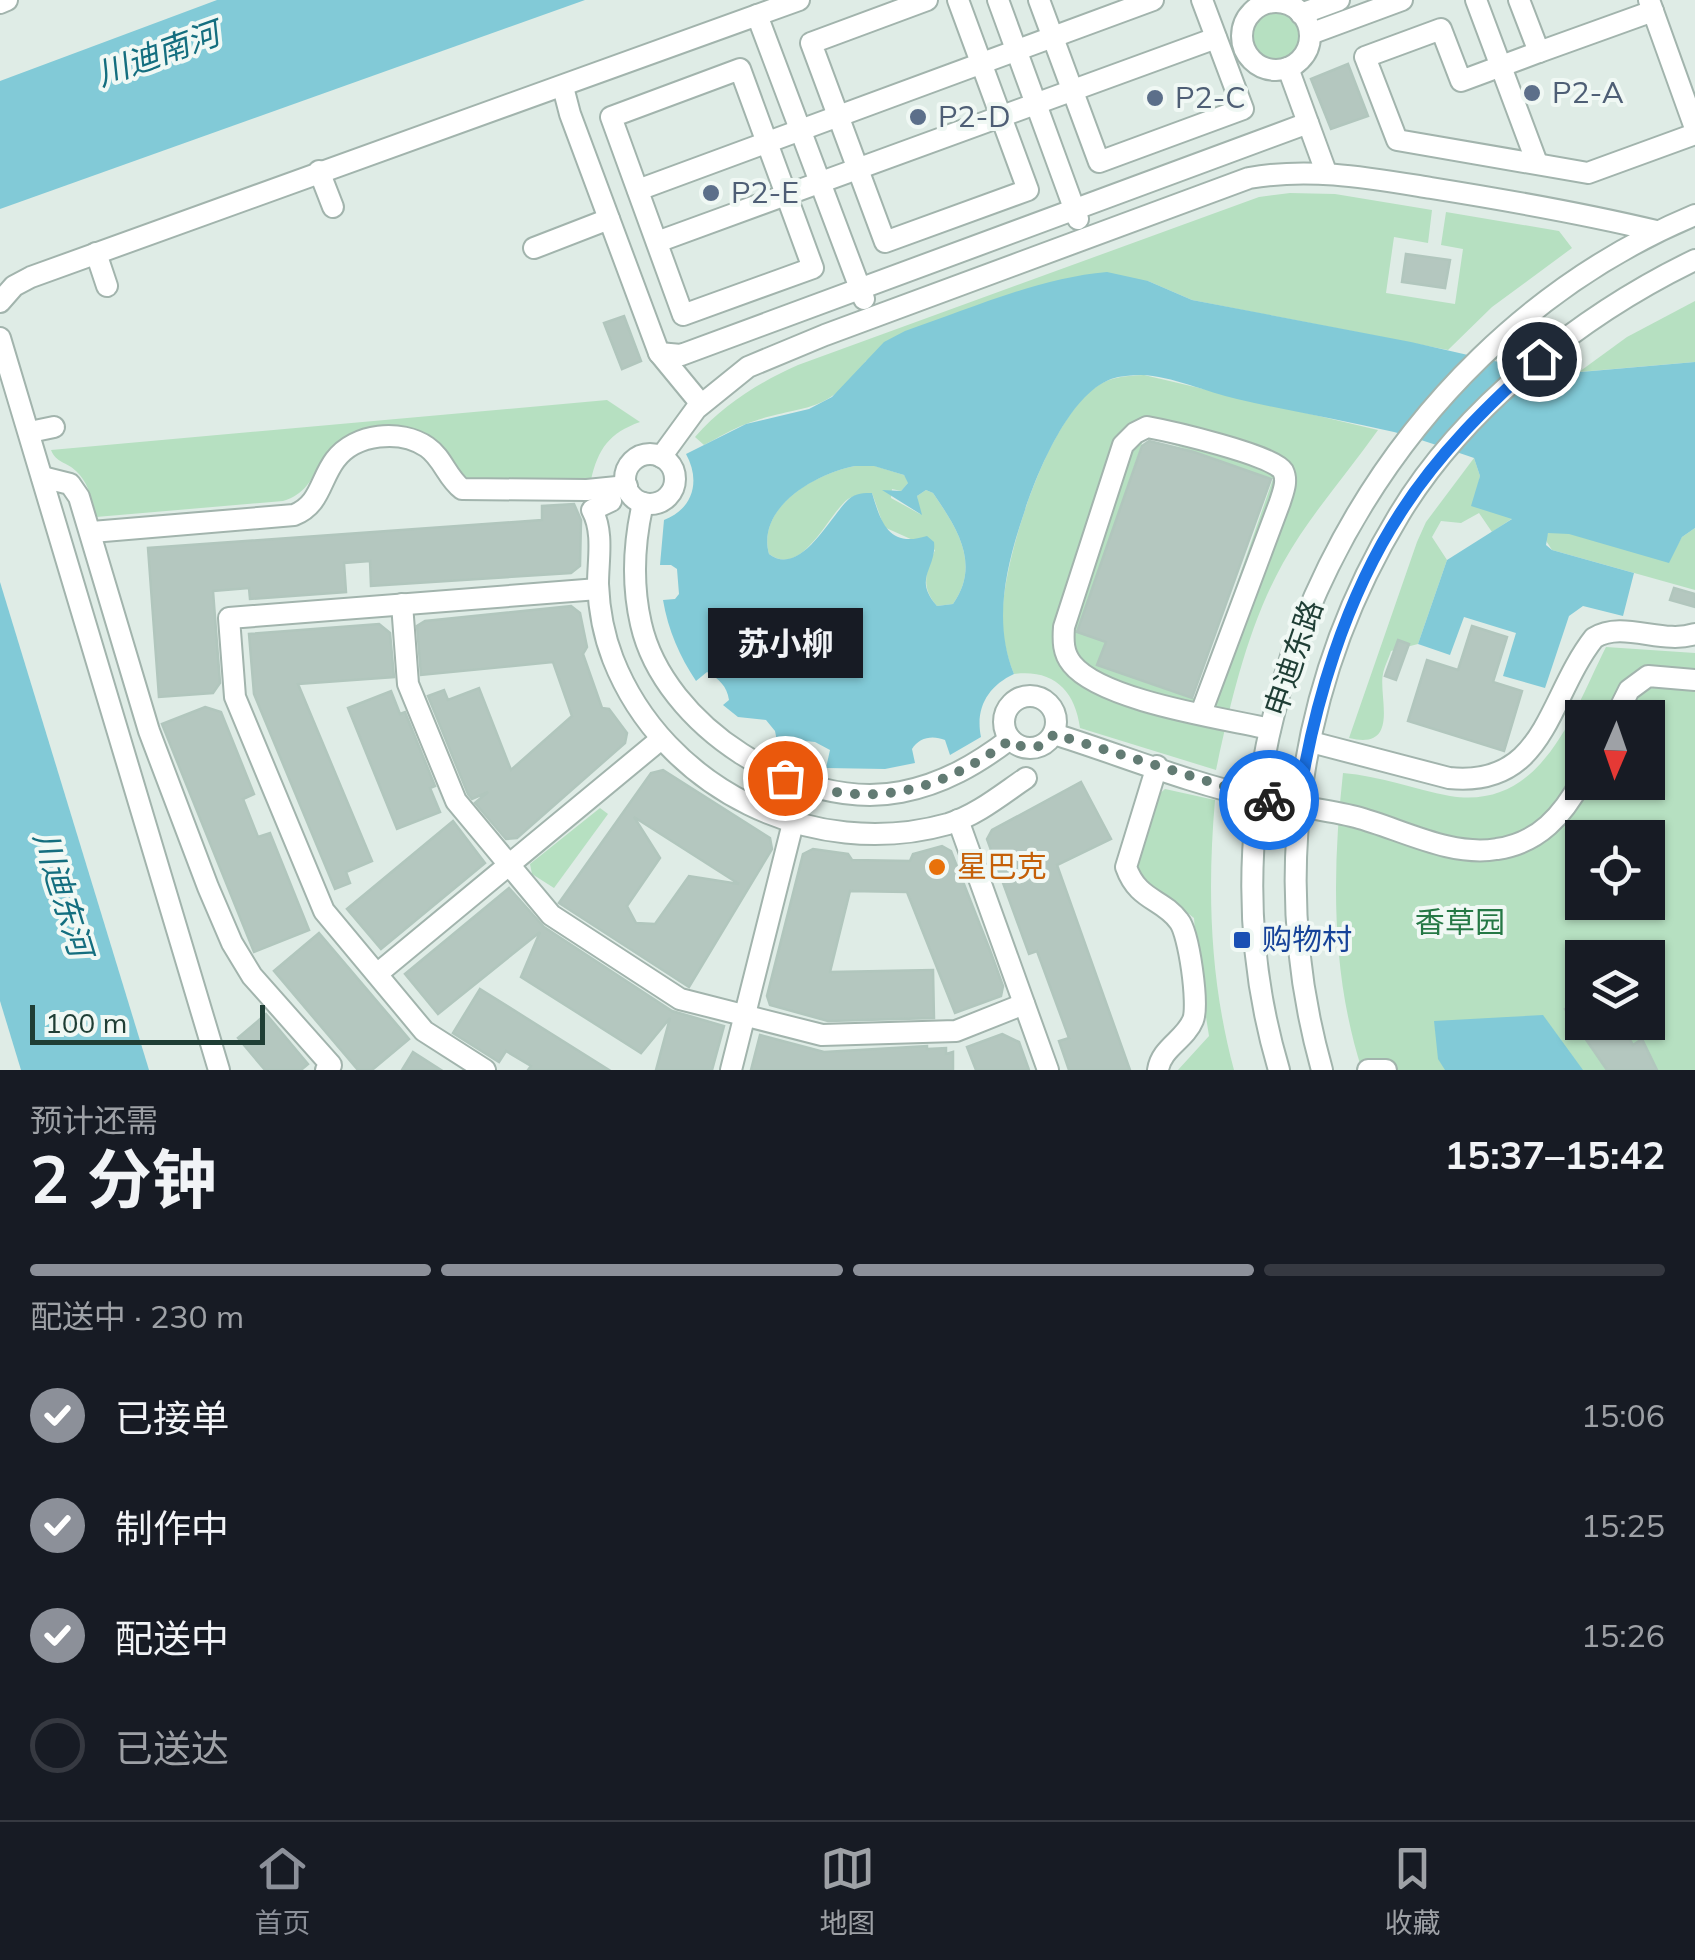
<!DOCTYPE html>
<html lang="zh">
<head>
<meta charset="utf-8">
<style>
	body { margin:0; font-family:Mulish,"Noto Sans SC",sans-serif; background:#20242c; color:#f1f3f6; height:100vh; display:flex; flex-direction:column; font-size:38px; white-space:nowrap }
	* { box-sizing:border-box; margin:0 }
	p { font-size:32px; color:#9ea1a6 }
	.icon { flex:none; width:55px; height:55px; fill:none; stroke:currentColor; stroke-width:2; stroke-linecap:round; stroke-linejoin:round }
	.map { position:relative; height:1070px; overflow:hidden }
	.side { display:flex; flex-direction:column; background:#171b24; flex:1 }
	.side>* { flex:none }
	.needle { width:65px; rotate:182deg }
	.fabs { position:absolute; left:1565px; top:700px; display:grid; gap:20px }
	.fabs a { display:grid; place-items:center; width:100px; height:100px; border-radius:0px; background:#171b24; box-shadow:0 2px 8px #0004; font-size:50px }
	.scale { position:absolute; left:30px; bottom:25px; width:235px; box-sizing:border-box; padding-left:10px; border:5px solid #1f3e35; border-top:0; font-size:28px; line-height:35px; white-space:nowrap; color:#1f3e35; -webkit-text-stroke:8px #f0f8f4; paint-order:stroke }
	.pin { position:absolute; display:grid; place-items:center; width:85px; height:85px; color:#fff; margin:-42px; border:5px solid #fff; border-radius:50%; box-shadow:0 2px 10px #0007 }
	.courier { position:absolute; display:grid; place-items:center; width:100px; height:100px; margin:-50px; border:8px solid #1a73e8; border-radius:50%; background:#fff; color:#222; box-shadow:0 2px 12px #0007 }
	.bubble { position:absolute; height:70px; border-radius:0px; background:#171b24; box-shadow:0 2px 8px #0004; font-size:32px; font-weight:700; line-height:70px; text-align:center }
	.headline em { font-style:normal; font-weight:700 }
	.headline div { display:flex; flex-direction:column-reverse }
	.headline { display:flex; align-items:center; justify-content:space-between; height:170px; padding:0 30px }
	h1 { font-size:65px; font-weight:700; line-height:75px }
	.bar { display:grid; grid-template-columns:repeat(4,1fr); gap:15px 10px; align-content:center; height:120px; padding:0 30px }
	.bar i { height:12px; border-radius:8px; background:#363941 }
	.bar .active { background:#8c9099 }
	.bar p { grid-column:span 4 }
	ol { padding:0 30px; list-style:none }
	li { display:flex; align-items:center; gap:30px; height:110px }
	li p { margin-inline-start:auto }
	li .icon { padding:10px; border-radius:50%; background:#8c9099; color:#fff; stroke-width:4 }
	li:last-child { color:#9ea1a6 }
	li i { width:55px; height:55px; border:5px solid #363941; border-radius:50% }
	.tabs { display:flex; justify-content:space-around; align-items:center; height:140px; border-top:2px solid #363941; background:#171b24; font-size:28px; color:#9ea1a6 }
	.tabs a { display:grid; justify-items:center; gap:5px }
	.tabs .active { color:#8c9099 }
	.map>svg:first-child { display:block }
	.green { fill:#b6e0c1; fill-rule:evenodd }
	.water { fill:#82cad7; fill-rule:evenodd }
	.building { fill:#b4c7bf; stroke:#b1c6bd; stroke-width:2.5; fill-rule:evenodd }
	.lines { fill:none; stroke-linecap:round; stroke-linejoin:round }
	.minor-casing { stroke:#a2b4ad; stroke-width:24 }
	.minor { stroke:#fff; stroke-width:20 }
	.done { stroke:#627b73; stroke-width:10; stroke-dasharray:0 18 }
	.route { stroke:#1a73e8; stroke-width:12 }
	.service-dot { fill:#5c6f8a; stroke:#f0f8f4; stroke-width:4 }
	.food-dot { fill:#e8710a; stroke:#f0f8f4; stroke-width:4 }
	.transit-dot { fill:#1a4fb4; stroke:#f0f8f4; stroke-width:4 }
	.labels { text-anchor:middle; stroke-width:8; stroke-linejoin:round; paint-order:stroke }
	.service-label { font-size:30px; fill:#4e5e75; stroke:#f0f8f4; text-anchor:start }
	.street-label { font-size:30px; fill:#1f3e35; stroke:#f0f8f4 }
	.food-label { font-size:30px; fill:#c56008; stroke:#f0f8f4; text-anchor:start }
	.park-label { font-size:30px; fill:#257845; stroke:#f0f8f4 }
	.transit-label { font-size:30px; fill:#164399; stroke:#f0f8f4; text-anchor:start }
	.water-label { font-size:32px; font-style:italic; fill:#146e7f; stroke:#f0f8f4 }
</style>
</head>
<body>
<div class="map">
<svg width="1695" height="1070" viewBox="0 0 1695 1070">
	<rect width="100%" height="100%" fill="#dfece6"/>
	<g class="green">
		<circle cx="1276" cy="36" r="23"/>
		<path d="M1290 193 1335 194 1432 210 1428 243 1394 237 1386 293 1455 304 1463 249 1441 245 1446 212 1559 231 1572 248 1492 307 1448 350 1192 300 1148 281 866 361C823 419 805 402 746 424 732 429 718 438 704 445L695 437C724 404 758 383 798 365L1259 197Z"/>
		<polygon points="1695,301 1695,362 1579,372 1627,337"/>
		<path d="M1144 375 1378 430C1347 474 1309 516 1283 563 1248 626 1231 700 1216 770L1080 728C1075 690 1053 669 1014 674 1005 652 1001 630 1003 606 1007 549 1049 416 1099 385 1113 376 1128 376 1144 375ZM1145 435 1273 479 1197 699 1098 665 1106 642 1077 631Z"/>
		<path d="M607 400 640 422C609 433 598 449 591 480H472C447 470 441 438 414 430 401 426 389 427 376 429 308 438 328 488 283 501L96 517C92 500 89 483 76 471 67 462 56 463 51 450Z"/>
		<path d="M1474 458 1480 476 1477 490 1513 518 1492 532 1479 513 1461 523 1441 521 1432 537 1447 560 1418 644 1391 651C1389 658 1384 667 1383 674 1378 696 1401 751 1349 738L1417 542 1426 522Z"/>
		<path d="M855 466H875L904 475 909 482 901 491 892 489 891 498 920 514 917 496 926 490 933 493C957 528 981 564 953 604L937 606C920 587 926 572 935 550L884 527 872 493C865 494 854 495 848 499 828 514 802 579 769 554 756 506 817 473 855 466Z"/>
		<polygon points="1695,528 1695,590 1552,550 1545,539 1548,533 1557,531 1675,549 1682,537"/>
		<path d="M1606 647 1695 653V1070H1362C1331 974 1332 872 1343 773 1380 776 1414 789 1450 796 1543 811 1573 712 1606 647ZM1582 718H1648V782H1582ZM1582 838H1648V902H1582ZM1582 958H1648V1022H1582Z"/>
		<path d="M1165 789 1215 800C1207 892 1210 981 1234 1070H1178L1209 1036 1197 960 1194 918 1149 883 1137 868 1158 795Z"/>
		<polygon points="600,808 608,814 554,888 532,874 530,864"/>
	</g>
	<g class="water">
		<polygon points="217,0 585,0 0,209 0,81"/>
		<path d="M1107 272 1148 281 1192 300 1411 342 1543 372 1569 373 1695 362V528L1682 537 1669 563 1569 534 1548 533 1546 545 1552 550 1634 573 1623 616 1583 606 1569 616 1545 688 1503 676 1516 633 1464 617 1450 655 1418 644 1447 560 1512 519 1471 506 1480 476 1474 458C1447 449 1421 439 1394 432 1342 420 1289 411 1237 399 1206 392 1172 376 1141 375 1131 375 1120 376 1111 379 1069 395 1038 471 1025 510 1007 563 992 620 1014 674 988 686 975 708 981 737L950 755 945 740C933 735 919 737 912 749L915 763 885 769 826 768 830 750 815 742 797 740 795 751 777 741 775 731 766 720 738 717 723 705 729 700C727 686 719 679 707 672L696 681C680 657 668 630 663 600L675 599 679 594 677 569 671 565H660L664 520C693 509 701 481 686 454L746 424 809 409 832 397 884 342 905 331C970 309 1038 278 1107 272ZM855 466H874L904 475 908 483 901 491 882 490 922 515 917 496 926 490 933 493C957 528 981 564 953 604L937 606C912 578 937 569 934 542L927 536C889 548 881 523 872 493 864 493 856 493 849 499 830 516 801 578 769 554 756 507 817 473 855 466Z"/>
		<polygon points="0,582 149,1070 21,1070 0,1001"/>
		<polygon points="1543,1015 1583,1070 1445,1070 1438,1059 1434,1021"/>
	</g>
	<g class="building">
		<polygon points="1348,64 1368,116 1331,129 1311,79"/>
		<polygon points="1406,254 1450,260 1445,288 1402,282"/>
		<polygon points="624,316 641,361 622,369 604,323"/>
		<polygon points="1149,441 1194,452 1271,479 1192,698 1097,665 1106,642 1077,632 1142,446"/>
		<polygon points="574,504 581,520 580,566 571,573 371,586 370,561 344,563 346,592 250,599 249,588 213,591 220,683 213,693 159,697 148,548 542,520 542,506"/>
		<polygon points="1674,588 1695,594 1695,607 1670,600"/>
		<polygon points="571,606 580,613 587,647 583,654 602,708 609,709 627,733 625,743 517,838 506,839 475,803 488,792 472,799 468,794 428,696 444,690 448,700 479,688 511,770 572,716 553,662 421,675 417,626 425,621"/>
		<polygon points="379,624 390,633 394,677 298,684 372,861 346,872 350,883 335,889 254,694 249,634"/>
		<polygon points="1472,626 1507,637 1493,682 1522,691 1504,751 1408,721 1427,660 1458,670"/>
		<polygon points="1398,640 1409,644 1396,680 1385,676"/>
		<polygon points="391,691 400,714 405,712 435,786 430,788 440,812 397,829 348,708"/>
		<polygon points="205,707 221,712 254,794 243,799 258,837 270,833 309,930 254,952 162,724"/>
		<path d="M663 770 770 838 772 849 689 987 559 903 651 773ZM634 817 739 884 689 876 655 924 636 923 627 906 660 858Z"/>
		<polygon points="1081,782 1111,839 1057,865 1130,1070 1069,1070 1059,1041 1069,1038 1037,951 1029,954 987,839 992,830"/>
		<polygon points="453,821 485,863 381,949 347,909"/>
		<polygon points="942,846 951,851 991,953 1003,986 1001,996 955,1013 907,892 850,891 830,972 933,970 934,1018 828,1021 770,1005 767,996 803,854 813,849 848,854 852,860 910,861 913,854"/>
		<polygon points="509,888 544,927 672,1011 724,1026 712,1070 656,1070 670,1018 641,1053 521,977 540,932 438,1014 405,974"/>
		<polygon points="319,933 409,1039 372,1070 358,1070 274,971"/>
		<polygon points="480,989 609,1070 528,1070 531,1066 506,1051 499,1062 453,1033"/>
		<polygon points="1582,997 1582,1022 1619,1022 1633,1045 1642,1039 1657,1070 1607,1070 1565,1009"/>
		<polygon points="266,1014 308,1064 301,1070 265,1070 238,1038"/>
		<polygon points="1002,1034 1019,1042 1029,1070 976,1070 967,1047"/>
		<polygon points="760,1035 824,1052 927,1046 927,1049 946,1048 946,1054 953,1052 953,1070 751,1070"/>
		<polygon points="413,1052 441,1070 402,1070"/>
	</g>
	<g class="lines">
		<defs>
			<g id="minor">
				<polyline points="927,0 811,43 885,242 1028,190 958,0"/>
				<polyline points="998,0 1078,219"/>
				<polyline points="1039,0 1099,162 1243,109 1202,0"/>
				<polyline points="1476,0 1537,163"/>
				<polyline points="1519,0 1539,52 1461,81 1441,29 1365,57 1397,140 1588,173 1695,134"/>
				<polyline points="1649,0 1695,128"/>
				<circle cx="1276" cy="36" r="34"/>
				<polyline points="0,3 7,0"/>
				<polyline points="1301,14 1339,0"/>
				<polyline points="757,15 864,299"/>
				<polyline points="1310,34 1402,0"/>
				<polyline points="1539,52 1653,11"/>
				<polyline points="1288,68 1326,172"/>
				<polygon points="740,69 813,268 683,315 611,117"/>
				<polyline points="563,87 570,114 659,353 701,404"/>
				<polyline points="319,171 333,207"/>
				<polyline points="638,190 1153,0"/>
				<polyline points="657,242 1216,38"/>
				<polyline points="534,248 609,219"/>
				<polyline points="96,253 107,286"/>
				<polyline points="0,302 14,286 31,277 799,0"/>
				<polyline points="0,338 219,1070"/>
				<polyline points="659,353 681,355 1308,123"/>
				<polyline points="30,432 54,427"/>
				<circle cx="650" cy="479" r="25"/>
				<path d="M661 457 696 409 748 367 825 335 1249 178C1311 167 1369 178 1431 188 1506 200 1581 213 1656 231"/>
				<polyline points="42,477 70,484 79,497 149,731 208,887 232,943 252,976 331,1065 326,1070"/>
				<path d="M611 501 592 510C604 532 598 560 598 584 599 609 604 636 613 659 664 789 813 862 948 824 977 815 1001 795 1026 778"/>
				<path d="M643 503C634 542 632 585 641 624 664 726 799 812 901 792 943 784 977 764 1010 739"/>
				<path d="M92 532 294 515C320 505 320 480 335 460 355 433 401 429 427 447 443 458 447 478 462 489L587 490 627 486"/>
				<polyline points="402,604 408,684 456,801 551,915 680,999 822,1035 956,1031 1024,1004"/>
				<circle cx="1030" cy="722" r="26"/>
				<path d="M1201 713 1280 502C1283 492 1288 481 1283 471 1274 455 1169 431 1147 427L1135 433 1123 445 1064 627C1063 641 1063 653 1072 664 1102 701 1222 718 1270 729"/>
				<polyline points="1615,718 1629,690 1648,676 1695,680"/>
				<path d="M1054 734C1121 755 1189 783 1258 798 1291 806 1324 809 1356 817 1401 829 1450 857 1497 849 1539 843 1563 815 1582 780"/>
				<path d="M1311 742 1449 778C1546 788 1547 698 1594 638 1623 620 1662 645 1695 634"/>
				<path d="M1157 766 1126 867C1138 901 1162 898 1179 921 1189 933 1199 1005 1193 1020 1185 1040 1161 1048 1158 1070"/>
				<polyline points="958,820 1048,1070"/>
				<polyline points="377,974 661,739"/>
				<polyline points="485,1070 424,1031 324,911 235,697 229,618 598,589"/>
				<polyline points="731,1070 793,823"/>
				<path d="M1279 1070C1178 732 1374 349 1695 215"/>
				<path d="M1322 1070C1269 881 1297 683 1399 515 1464 407 1583 314 1695 260"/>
				<polyline points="1368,1070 1386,1070"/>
			</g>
		</defs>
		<use href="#minor" class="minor-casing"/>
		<use href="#minor" class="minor"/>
	</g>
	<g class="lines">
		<path class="done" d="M785 778C870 811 939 792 1010 740 1026 752 1042 750 1054 734L1269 800"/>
		<path class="route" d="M1269 800 1298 806C1313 706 1345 598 1401 512 1438 454 1488 405 1539 359"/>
	</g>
	<g class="service-dot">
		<circle cx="1532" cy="93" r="10"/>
		<circle cx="1155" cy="98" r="10"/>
		<circle cx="918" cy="117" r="10"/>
		<circle cx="711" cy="193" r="10"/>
	</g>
	<circle class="food-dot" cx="937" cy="867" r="10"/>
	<rect class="transit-dot" x="1232" y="930" width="20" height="20" rx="5"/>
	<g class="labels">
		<g class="service-label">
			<text x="1552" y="103">P2-A</text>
			<text x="1175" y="108">P2-C</text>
			<text x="938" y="127">P2-D</text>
			<text x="731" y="203">P2-E</text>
		</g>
		<g class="street-label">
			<text transform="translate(1294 658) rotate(-71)" y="10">申迪东路</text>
		</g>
		<g class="food-label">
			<text x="957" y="877">星巴克</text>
		</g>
		<g class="park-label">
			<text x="1460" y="933">香草园</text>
		</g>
		<g class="transit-label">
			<text x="1262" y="950">购物村</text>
		</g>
		<g class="water-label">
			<text transform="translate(158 54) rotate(-20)" y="11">川迪南河</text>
			<text transform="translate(63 894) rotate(73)" y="11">川迪东河</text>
		</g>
	</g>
</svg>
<div class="fabs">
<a><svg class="needle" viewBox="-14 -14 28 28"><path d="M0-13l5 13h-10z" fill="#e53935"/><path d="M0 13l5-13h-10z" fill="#9ea1a6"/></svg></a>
<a><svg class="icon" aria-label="locate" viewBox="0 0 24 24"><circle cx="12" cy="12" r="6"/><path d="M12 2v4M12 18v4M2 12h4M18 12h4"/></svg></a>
<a><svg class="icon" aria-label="layers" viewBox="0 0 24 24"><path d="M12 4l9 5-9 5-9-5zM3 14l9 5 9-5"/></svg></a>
</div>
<div class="scale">100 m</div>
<div class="pin" style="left:785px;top:778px;background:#ea580c"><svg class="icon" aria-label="bag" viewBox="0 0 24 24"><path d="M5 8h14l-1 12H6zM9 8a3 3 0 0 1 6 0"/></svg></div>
<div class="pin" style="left:1539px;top:359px;background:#1f2937"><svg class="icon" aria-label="home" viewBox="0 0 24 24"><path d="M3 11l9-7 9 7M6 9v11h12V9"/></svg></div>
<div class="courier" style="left:1269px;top:800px"><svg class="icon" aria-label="bike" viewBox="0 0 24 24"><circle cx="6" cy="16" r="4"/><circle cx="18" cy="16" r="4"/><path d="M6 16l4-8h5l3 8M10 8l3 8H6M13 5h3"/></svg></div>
<div class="bubble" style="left:708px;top:608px;width:155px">苏小柳</div>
</div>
<section class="side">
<div class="headline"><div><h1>2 分钟</h1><p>预计还需</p></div><em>15:37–15:42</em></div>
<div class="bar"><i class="active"></i><i class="active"></i><i class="active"></i><i></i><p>配送中 · 230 m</p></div>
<ol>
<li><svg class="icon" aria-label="check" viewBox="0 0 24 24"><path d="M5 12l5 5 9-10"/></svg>已接单<p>15:06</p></li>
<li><svg class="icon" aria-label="check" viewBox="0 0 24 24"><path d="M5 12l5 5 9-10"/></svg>制作中<p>15:25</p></li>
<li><svg class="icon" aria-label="check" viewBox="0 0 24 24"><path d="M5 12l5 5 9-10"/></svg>配送中<p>15:26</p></li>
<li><i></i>已送达</li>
</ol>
</section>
<nav class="tabs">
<a class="active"><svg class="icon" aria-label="home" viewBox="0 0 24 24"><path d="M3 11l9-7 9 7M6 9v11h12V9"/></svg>首页</a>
<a><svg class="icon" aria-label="map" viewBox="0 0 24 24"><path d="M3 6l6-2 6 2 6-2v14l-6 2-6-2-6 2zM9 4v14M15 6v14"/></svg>地图</a>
<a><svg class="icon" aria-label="saved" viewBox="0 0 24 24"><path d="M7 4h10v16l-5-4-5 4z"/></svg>收藏</a>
</nav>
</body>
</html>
